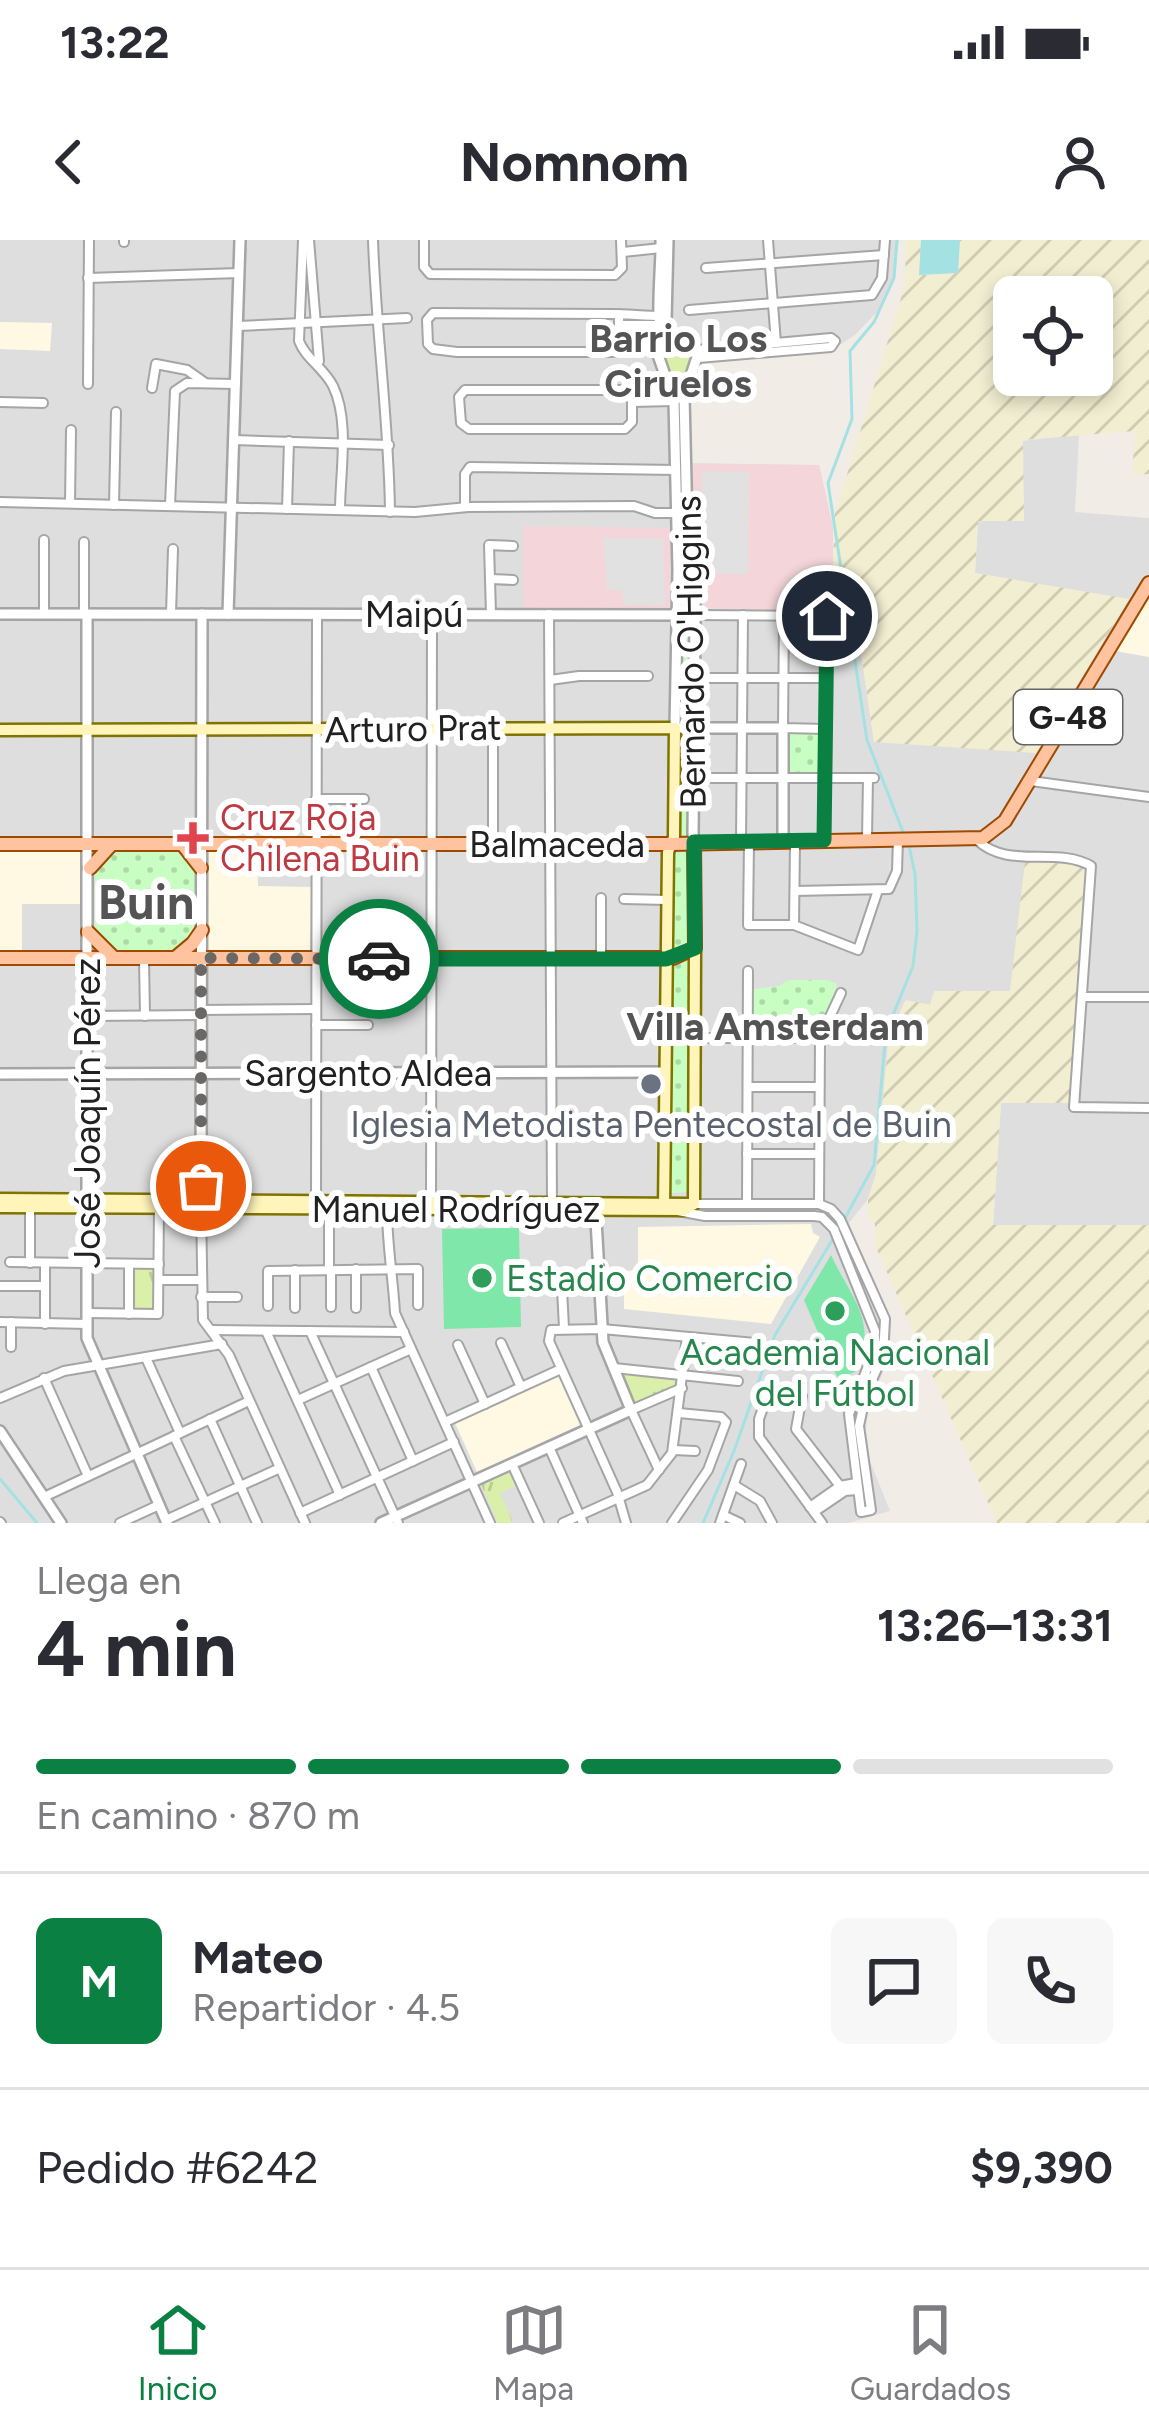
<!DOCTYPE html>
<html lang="es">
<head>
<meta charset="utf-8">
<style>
	body { margin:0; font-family:Figtree,sans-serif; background:#f7f7f7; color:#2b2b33; height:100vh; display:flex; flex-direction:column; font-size:45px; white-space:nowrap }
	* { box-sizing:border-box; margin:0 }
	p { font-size:39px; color:#7c7c81 }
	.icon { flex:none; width:66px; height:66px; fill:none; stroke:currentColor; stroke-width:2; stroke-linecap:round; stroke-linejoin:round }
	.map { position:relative; height:1283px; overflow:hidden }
	.panel { display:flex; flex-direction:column; background:#fff; flex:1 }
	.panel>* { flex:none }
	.controls { position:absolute; left:993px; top:36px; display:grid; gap:24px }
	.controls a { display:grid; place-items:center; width:120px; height:120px; border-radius:18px; background:#fff; box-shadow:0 6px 18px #0003; font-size:60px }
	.pin { position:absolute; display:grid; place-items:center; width:102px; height:102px; color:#fff; margin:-51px; border:6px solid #fff; border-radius:50%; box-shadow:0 3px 12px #0007 }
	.courier { position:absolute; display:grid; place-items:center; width:120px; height:120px; margin:-60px; border:9px solid #0b8043; border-radius:50%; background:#fff; color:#222; box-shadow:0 3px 15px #0007 }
	.overview em { font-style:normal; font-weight:700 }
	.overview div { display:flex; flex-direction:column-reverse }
	.overview { display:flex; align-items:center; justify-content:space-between; height:204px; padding:0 36px }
	h1 { font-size:78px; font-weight:700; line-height:90px }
	.bar { display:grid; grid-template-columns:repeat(4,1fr); gap:18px 12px; align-content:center; height:144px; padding:0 36px }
	.bar i { height:15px; border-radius:9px; background:#e1e1e2 }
	.bar .active { background:#0b8043 }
	.bar p { grid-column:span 4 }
	.line { display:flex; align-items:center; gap:30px; padding:0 36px; border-top:3px solid #e1e1e2 }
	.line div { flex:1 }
	.round { display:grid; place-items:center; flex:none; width:126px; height:126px; border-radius:18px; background:#f7f7f7 }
	.status { display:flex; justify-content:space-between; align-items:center; height:84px; padding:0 60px; background:#fff; direction:ltr }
	.status svg { height:33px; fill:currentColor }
	header { display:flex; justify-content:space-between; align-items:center; height:156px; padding:0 36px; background:#fff; font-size:54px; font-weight:700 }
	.tab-bar { display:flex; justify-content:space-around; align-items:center; height:168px; border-top:3px solid #e1e1e2; background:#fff; font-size:33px; color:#7c7c81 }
	.tab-bar a { display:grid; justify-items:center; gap:6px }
	.tab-bar .active { color:#0b8043 }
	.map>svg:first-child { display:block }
	.residential { fill:#dfdede }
	.commercial { fill:#f4d6da }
	.education { fill:#fff9e3 }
	.farmland { fill:url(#farmland-furrows); fill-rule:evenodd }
	.grass { fill:url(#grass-tufts) }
	.park { fill:url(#park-dots) }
	.pitch { fill:#80e7aa }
	.parking { fill:#e1e1e1 }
	.water { fill:#a4e1e3 }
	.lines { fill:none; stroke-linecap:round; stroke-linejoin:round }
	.stream { stroke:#a4e1e3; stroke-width:3 }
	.minor-casing { stroke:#a5a5a5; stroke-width:12 }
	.tertiary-casing { stroke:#a5a5a5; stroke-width:14 }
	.secondary-casing { stroke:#807400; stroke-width:15 }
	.primary-casing { stroke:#9e4a00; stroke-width:16 }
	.minor { stroke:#fff; stroke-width:8 }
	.tertiary { stroke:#fff; stroke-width:9 }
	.secondary { stroke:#fff4b9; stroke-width:10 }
	.primary { stroke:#ffc39f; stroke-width:12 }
	.done { stroke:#6a6866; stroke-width:12; stroke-dasharray:0 21.6 }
	.route { stroke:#0b8043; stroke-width:15 }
	.health-dot { fill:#e0444e; stroke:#fff; stroke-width:4.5 }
	.worship-dot { fill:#6b7280; stroke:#fff; stroke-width:4.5 }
	.leisure-dot { fill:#2e9e5b; stroke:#fff; stroke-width:4.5 }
	.labels { text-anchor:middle; stroke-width:12; stroke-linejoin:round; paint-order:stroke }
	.shield { fill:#fff; stroke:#646464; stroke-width:3 }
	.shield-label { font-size:33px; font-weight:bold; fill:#212121 }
	.street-label { font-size:36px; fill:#212121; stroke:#fff }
	.health-label { font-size:36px; fill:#be3a42; stroke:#fff; text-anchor:start }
	.worship-label { font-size:36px; fill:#5b616d; stroke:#fff }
	.leisure-label { font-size:36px; fill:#27864d; stroke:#fff; text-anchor:start }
	.neighbourhood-label { font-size:39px; font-weight:bold; fill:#545454; stroke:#fff }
	.district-label { font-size:48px; font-weight:bold; fill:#545454; stroke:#fff }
</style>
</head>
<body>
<div class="status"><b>13:22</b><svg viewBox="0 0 49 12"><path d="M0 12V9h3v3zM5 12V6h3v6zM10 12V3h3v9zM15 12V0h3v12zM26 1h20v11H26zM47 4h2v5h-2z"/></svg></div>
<header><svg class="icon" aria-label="back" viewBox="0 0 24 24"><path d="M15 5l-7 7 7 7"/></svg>Nomnom<svg class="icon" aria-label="person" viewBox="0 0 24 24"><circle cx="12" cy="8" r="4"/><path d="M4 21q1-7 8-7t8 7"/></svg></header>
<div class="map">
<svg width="1149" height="1283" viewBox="0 0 1149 1283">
	<defs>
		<pattern id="farmland-furrows" width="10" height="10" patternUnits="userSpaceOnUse" patternTransform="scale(3)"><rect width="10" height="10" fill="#f2eed1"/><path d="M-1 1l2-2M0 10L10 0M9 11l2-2" fill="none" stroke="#cfccb3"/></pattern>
		<pattern id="grass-tufts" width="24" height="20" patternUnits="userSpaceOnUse" patternTransform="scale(3)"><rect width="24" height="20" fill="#daefaa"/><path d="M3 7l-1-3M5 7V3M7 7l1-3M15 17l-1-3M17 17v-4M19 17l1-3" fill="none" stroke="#bbcd92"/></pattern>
		<pattern id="park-dots" width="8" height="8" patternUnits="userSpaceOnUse" patternTransform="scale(3)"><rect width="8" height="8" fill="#c9fec2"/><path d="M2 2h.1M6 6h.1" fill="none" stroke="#acd9a6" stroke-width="1.8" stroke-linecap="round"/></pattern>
	</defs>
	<rect width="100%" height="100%" fill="#f2ece7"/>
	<polygon class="residential" points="0,0 899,0 894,38 877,72 855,95 835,108 701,123 687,148 687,223 819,225 833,287 833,371 856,378 874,502 1128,360 975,333 978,280 1024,280 1022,201 1079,194 1075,272 1149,278 1149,985 993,986 1001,863 1069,863 1010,751 935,751 931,765 905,761 889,795 876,934 868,959 849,983 891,1082 890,1114 867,1173 866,1190 870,1221 890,1271 848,1283 0,1283"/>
	<g class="commercial">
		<polygon points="693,224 819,225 833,287 833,372 701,368 700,342 694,330"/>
		<polygon points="523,286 671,288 669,370 523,369"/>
	</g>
	<g class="education">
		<polygon points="0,82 52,83 50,111 0,109"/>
		<polygon points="1149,354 1149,417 1115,411"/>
		<polygon points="0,610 81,610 80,664 22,664 22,711 0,711"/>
		<polygon points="208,611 257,611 258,646 311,647 310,713 207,711"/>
		<polygon points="811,984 813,993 820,997 771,1084 624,1069 624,1031 638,1030 638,987"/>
		<polygon points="560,1134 582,1184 477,1232 455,1183"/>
	</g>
	<g class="farmland">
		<path d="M906 0H921L920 35 958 33 960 0H1149V234L1132 235 1135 191 1023 200 1024 281H978L975 333 1129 359 1036 513 874 502 856 378 833 372 834 277 905 45ZM1014 57H1092V135H1014Z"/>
		<polygon points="1025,622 1080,624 1089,630 1070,863 1001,863 993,985 1149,985 1149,1283 997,1283 875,1005 875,984 868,977 868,959 876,934 889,795 906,760 930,765 934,751 1010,751"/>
	</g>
	<g class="grass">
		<polygon points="676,105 689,108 693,114 681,149 682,248 678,155 664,117"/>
		<polygon points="132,1026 156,1026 155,1072 131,1072"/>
		<polygon points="618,1131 682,1137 680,1146 632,1168"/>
		<polygon points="509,1232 515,1246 500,1253 513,1283 498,1283 481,1244"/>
	</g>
	<g class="park">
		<polygon points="683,379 691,384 689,952 671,953 671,619 677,594 679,384"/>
		<rect x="787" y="492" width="36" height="43"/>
		<polygon points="177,611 183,612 195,630 195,697 180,711 108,711 95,699 95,626 112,612"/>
		<polygon points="788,740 827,740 837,744 819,795 754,796 754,749 779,746"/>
	</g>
	<g class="pitch">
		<polygon points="519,988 521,1087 444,1089 442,989"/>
		<path d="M831 1015C851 1058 880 1083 855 1132L838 1139 804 1060Z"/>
	</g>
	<g class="parking">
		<polygon points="702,231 749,232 748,334 700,334"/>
		<polygon points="603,298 663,298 665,365 623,365 622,350 607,350"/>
	</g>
	<polygon class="water" points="921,0 960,0 958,33 919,35"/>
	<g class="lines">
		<g class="stream">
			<polyline points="897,0 894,38 874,82 850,111 852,179 828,243 867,500 905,597"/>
			<polyline points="845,978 874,925 886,792 913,726 917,691 915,634 909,606"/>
			<polyline points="0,1239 37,1283"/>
			<polyline points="703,1283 734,1211 775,1095 834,997"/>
		</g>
		<defs>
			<g id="minor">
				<path d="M303 0 299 101C305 118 324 128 333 146 350 181 340 233 340 270"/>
				<polyline points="309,0 319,121"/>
				<path d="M373 0C376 91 389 181 390 272"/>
				<polyline points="424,0 424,27 430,34 615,35 622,28 621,0"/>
				<polyline points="768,0 776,103"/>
				<polyline points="124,2 124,0"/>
				<polyline points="623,12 661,8"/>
				<polyline points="706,28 884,15"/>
				<polyline points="88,38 239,33"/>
				<polyline points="689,70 872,55 882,38 885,0"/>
				<path d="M619 74V105L613 112H457L433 109 428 104 427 80 433 73 612 74C628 74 645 76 662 76"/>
				<polyline points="619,85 666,85"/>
				<polyline points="238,86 407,78"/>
				<polyline points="697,110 831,98 835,101 831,107 698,118"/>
				<polyline points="88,144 89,0"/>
				<polyline points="152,148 156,124 187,130 204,142"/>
				<path d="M632 151V182L625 189H469L461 183 459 157 465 150H627C643 151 658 153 673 152"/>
				<polyline points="0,162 43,163"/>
				<polyline points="632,162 674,161"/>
				<polyline points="234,200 389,205"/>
				<polyline points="0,262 415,272 468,267 634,266 655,273 677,273"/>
				<polyline points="70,263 71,190"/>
				<polyline points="114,265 116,172"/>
				<polyline points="170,265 175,151 187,143 236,144"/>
				<polyline points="465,267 465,234 470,227 676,230"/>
				<polyline points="287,269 289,201"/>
				<polyline points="490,339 513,340"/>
				<polyline points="44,374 44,300"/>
				<polyline points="84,374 84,302"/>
				<polyline points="171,374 173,309"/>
				<polyline points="491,374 489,305 513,306"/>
				<polyline points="549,374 552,967"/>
				<polyline points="695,375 827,376 824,600"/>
				<polyline points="784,376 783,488 826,489"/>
				<polyline points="695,438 827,438"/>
				<polyline points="550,440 579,436 648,436"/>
				<polyline points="493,489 493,605"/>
				<polyline points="694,538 874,538"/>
				<polyline points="1031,541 1149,557"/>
				<polyline points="316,559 364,559"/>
				<polyline points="867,599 868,538"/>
				<path d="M977 600C1008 630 1057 606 1091 626L1074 867 1149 868"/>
				<polyline points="741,601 743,375"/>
				<polyline points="749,601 748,685 794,685 858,710 878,650"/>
				<polyline points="795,651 889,649 897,631 898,599"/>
				<polyline points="601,658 601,717"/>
				<polyline points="624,659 667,660"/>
				<polyline points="794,685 795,602"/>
				<polyline points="144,719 145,776"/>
				<polyline points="1084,757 1149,757"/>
				<polyline points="201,770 316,769"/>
				<polyline points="88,776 201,775"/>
				<polyline points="316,785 368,785"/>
				<polyline points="695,798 820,798"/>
				<polyline points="748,847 819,847"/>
				<polyline points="694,881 747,881"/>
				<polyline points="747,914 819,914"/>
				<polyline points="316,961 317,374"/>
				<polyline points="747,964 748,731"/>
				<polyline points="819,964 820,798 841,753"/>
				<polyline points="30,967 30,1023"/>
				<polyline points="201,967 203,1080 229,1115 305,1283"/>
				<polyline points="431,967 432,374"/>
				<path d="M387 969C387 1005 393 1037 395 1073L490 1283"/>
				<polyline points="678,971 705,976 814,976 822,977 834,989 875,1091 874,1111 849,1174 861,1272 871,1270 859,1186 866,1153 883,1115 885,1079 840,979 831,969 819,964 694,964"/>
				<polyline points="10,1022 159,1024"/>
				<polyline points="356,1029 356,1068"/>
				<polyline points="329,1030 329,968"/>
				<polyline points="331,1030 331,1067"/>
				<polyline points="159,1040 201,1040"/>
				<polyline points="0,1046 45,1046"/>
				<polyline points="551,1049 599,1048"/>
				<polyline points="562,1049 564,1088"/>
				<polyline points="201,1057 237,1057"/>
				<polyline points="268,1066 268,1031 418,1029 418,1065"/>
				<polyline points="295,1068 295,1030"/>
				<polyline points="87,1073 158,1074 159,968"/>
				<polyline points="129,1074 129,1026"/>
				<polyline points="0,1082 87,1084"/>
				<polyline points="45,1084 45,1023"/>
				<polyline points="212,1090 404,1092"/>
				<polyline points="266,1091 340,1255"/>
				<polyline points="310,1091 398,1283"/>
				<polyline points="501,1103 521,1147"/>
				<polyline points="458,1105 485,1164"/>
				<polyline points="11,1107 11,1082"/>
				<polyline points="146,1118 180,1193"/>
				<polyline points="371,1127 413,1221"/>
				<polyline points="614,1128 738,1141"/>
				<polyline points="44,1138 88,1236"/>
				<polyline points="0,1158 64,1131 222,1104"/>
				<polyline points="298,1160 411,1109"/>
				<polyline points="210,1179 257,1283"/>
				<polyline points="445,1182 561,1129"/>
				<polyline points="174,1196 215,1283"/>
				<polyline points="549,1207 583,1283"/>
				<polyline points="674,1210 695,1211"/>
				<polyline points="512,1224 539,1283"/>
				<polyline points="659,1230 631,1170 682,1148"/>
				<polyline points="734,1245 760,1261 772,1283"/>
				<polyline points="44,1257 249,1161"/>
				<polyline points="810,1267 840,1246 856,1243"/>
				<polyline points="814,1272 845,1251 857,1250"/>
				<polyline points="300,1273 454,1202"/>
				<polyline points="723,1275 740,1283"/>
				<polyline points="166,1280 280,1228"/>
				<polyline points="0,1282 1,1283"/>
				<polyline points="120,1283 159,1265"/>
				<polyline points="563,1283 647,1245 672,1213 687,1097"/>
				<polyline points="626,1283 617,1252 549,1101 551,1090 602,1089 755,1103"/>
				<polyline points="672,1283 708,1230 726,1182 721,1177 679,1173"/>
				<polyline points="720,1283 741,1224"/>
				<polyline points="822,1283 759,1197 759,1179 770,1148 802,1156 796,1189 840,1246"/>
			</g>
			<g id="tertiary">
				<path d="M661 0C662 24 654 85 664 101"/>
				<polyline points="668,0 666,80 673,97"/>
				<polyline points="0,374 695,375"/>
				<polyline points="87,374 87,1098 167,1283"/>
				<polyline points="228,374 240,0"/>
				<polyline points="694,602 693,594 694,493 694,481 695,382 695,350 688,327 684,157 698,114 692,102 677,96 664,101 658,115 674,161 678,330 675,488 783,488 783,601"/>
				<polyline points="0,834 665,832"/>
				<polyline points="201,960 202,374"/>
				<polyline points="0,1191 61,1283"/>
				<polyline points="381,1283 631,1170 603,1102 595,963"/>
			</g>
			<g id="secondary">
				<polyline points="0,490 675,488 674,597 668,612 664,969"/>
				<polyline points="0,959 691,964"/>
				<polyline points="694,964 695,708"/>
				<polyline points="0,967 684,970 694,964"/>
			</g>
			<g id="primary">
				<polyline points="0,604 671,604 983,598 1005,581 1149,343"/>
				<polyline points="183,605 201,628"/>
				<polyline points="90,628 111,605"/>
				<polyline points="88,692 112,716"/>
				<polyline points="0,718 673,718 695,708 694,602"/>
				<polyline points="175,718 193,703 202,690"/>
			</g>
		</defs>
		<use href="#minor" class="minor-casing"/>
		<use href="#tertiary" class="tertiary-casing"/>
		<use href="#secondary" class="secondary-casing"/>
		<use href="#primary" class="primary-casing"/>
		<use href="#minor" class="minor"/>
		<use href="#tertiary" class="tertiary"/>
		<use href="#secondary" class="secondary"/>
		<use href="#primary" class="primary"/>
	</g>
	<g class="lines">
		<polyline class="done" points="201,946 201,718 379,719"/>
		<polyline class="route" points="379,719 666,719 695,708 694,602 824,600 827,376"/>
	</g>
	<path class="health-dot" d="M187 580h12v12h12v12h-12v12h-12v-12h-12v-12h12z"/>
	<circle class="worship-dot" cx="651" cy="844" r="12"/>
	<g class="leisure-dot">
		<circle cx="482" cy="1038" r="12"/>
		<circle cx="835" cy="1071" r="12"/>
	</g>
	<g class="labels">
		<rect class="shield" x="1014" y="450" width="108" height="54" rx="9"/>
		<g class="shield-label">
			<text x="1068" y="489">G-48</text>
		</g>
		<g class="street-label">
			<text x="414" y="387">Maipú</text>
			<text transform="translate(690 412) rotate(-91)" y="13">Bernardo O'Higgins</text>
			<text transform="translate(413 488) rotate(-1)" y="13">Arturo Prat</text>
			<text x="557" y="617">Balmaceda</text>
			<text x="368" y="846">Sargento Aldea</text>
			<text transform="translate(87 873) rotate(-90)" y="13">José Joaquín Pérez</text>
			<text x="456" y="982">Manuel Rodríguez</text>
		</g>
		<g class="health-label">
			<text x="220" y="590">Cruz Roja<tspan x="220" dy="41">Chilena Buin</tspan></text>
		</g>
		<g class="worship-label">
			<text x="651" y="897">Iglesia Metodista Pentecostal de Buin</text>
		</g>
		<g class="leisure-label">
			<text x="506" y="1051">Estadio Comercio</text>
			<text x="835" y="1125" text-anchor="middle">Academia Nacional<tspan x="835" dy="41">del Fútbol</tspan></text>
		</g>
		<g class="neighbourhood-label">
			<text x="678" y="112">Barrio Los<tspan x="678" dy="45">Ciruelos</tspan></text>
			<text x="775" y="800">Villa Amsterdam</text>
		</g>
		<g class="district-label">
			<text x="146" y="679">Buin</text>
		</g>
	</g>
</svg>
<div class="controls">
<a><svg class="icon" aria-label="locate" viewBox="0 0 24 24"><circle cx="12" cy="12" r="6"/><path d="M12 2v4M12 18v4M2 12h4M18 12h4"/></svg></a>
</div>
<div class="pin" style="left:201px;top:946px;background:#ea580c"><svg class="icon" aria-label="bag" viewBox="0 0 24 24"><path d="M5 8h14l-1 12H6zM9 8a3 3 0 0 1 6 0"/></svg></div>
<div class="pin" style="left:827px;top:376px;background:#1f2937"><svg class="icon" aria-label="home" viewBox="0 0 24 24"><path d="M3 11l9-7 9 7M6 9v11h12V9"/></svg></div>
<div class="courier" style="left:379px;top:719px"><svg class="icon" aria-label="car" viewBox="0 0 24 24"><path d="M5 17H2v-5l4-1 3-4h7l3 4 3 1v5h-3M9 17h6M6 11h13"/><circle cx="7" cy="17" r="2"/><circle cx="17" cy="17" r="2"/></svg></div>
</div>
<section class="panel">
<div class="overview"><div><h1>4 min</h1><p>Llega en</p></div><em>13:26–13:31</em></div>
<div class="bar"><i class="active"></i><i class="active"></i><i class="active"></i><i></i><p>En camino · 870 m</p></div>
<div class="line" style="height:216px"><b class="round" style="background:#0b8043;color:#fff">M</b><div><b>Mateo</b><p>Repartidor · 4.5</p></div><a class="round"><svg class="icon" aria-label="chat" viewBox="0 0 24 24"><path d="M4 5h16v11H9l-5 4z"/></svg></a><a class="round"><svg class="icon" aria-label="phone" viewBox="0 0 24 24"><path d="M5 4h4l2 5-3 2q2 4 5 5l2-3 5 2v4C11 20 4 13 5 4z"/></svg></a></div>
<div class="line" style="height:156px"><div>Pedido #6242</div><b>$9,390</b></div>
</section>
<nav class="tab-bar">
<a class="active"><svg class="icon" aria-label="home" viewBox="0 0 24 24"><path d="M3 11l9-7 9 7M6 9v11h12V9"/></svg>Inicio</a>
<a><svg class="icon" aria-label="map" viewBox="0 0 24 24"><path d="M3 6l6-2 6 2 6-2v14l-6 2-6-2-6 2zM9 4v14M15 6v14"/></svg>Mapa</a>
<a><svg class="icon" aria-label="saved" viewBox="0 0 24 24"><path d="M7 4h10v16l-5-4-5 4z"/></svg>Guardados</a>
</nav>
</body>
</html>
